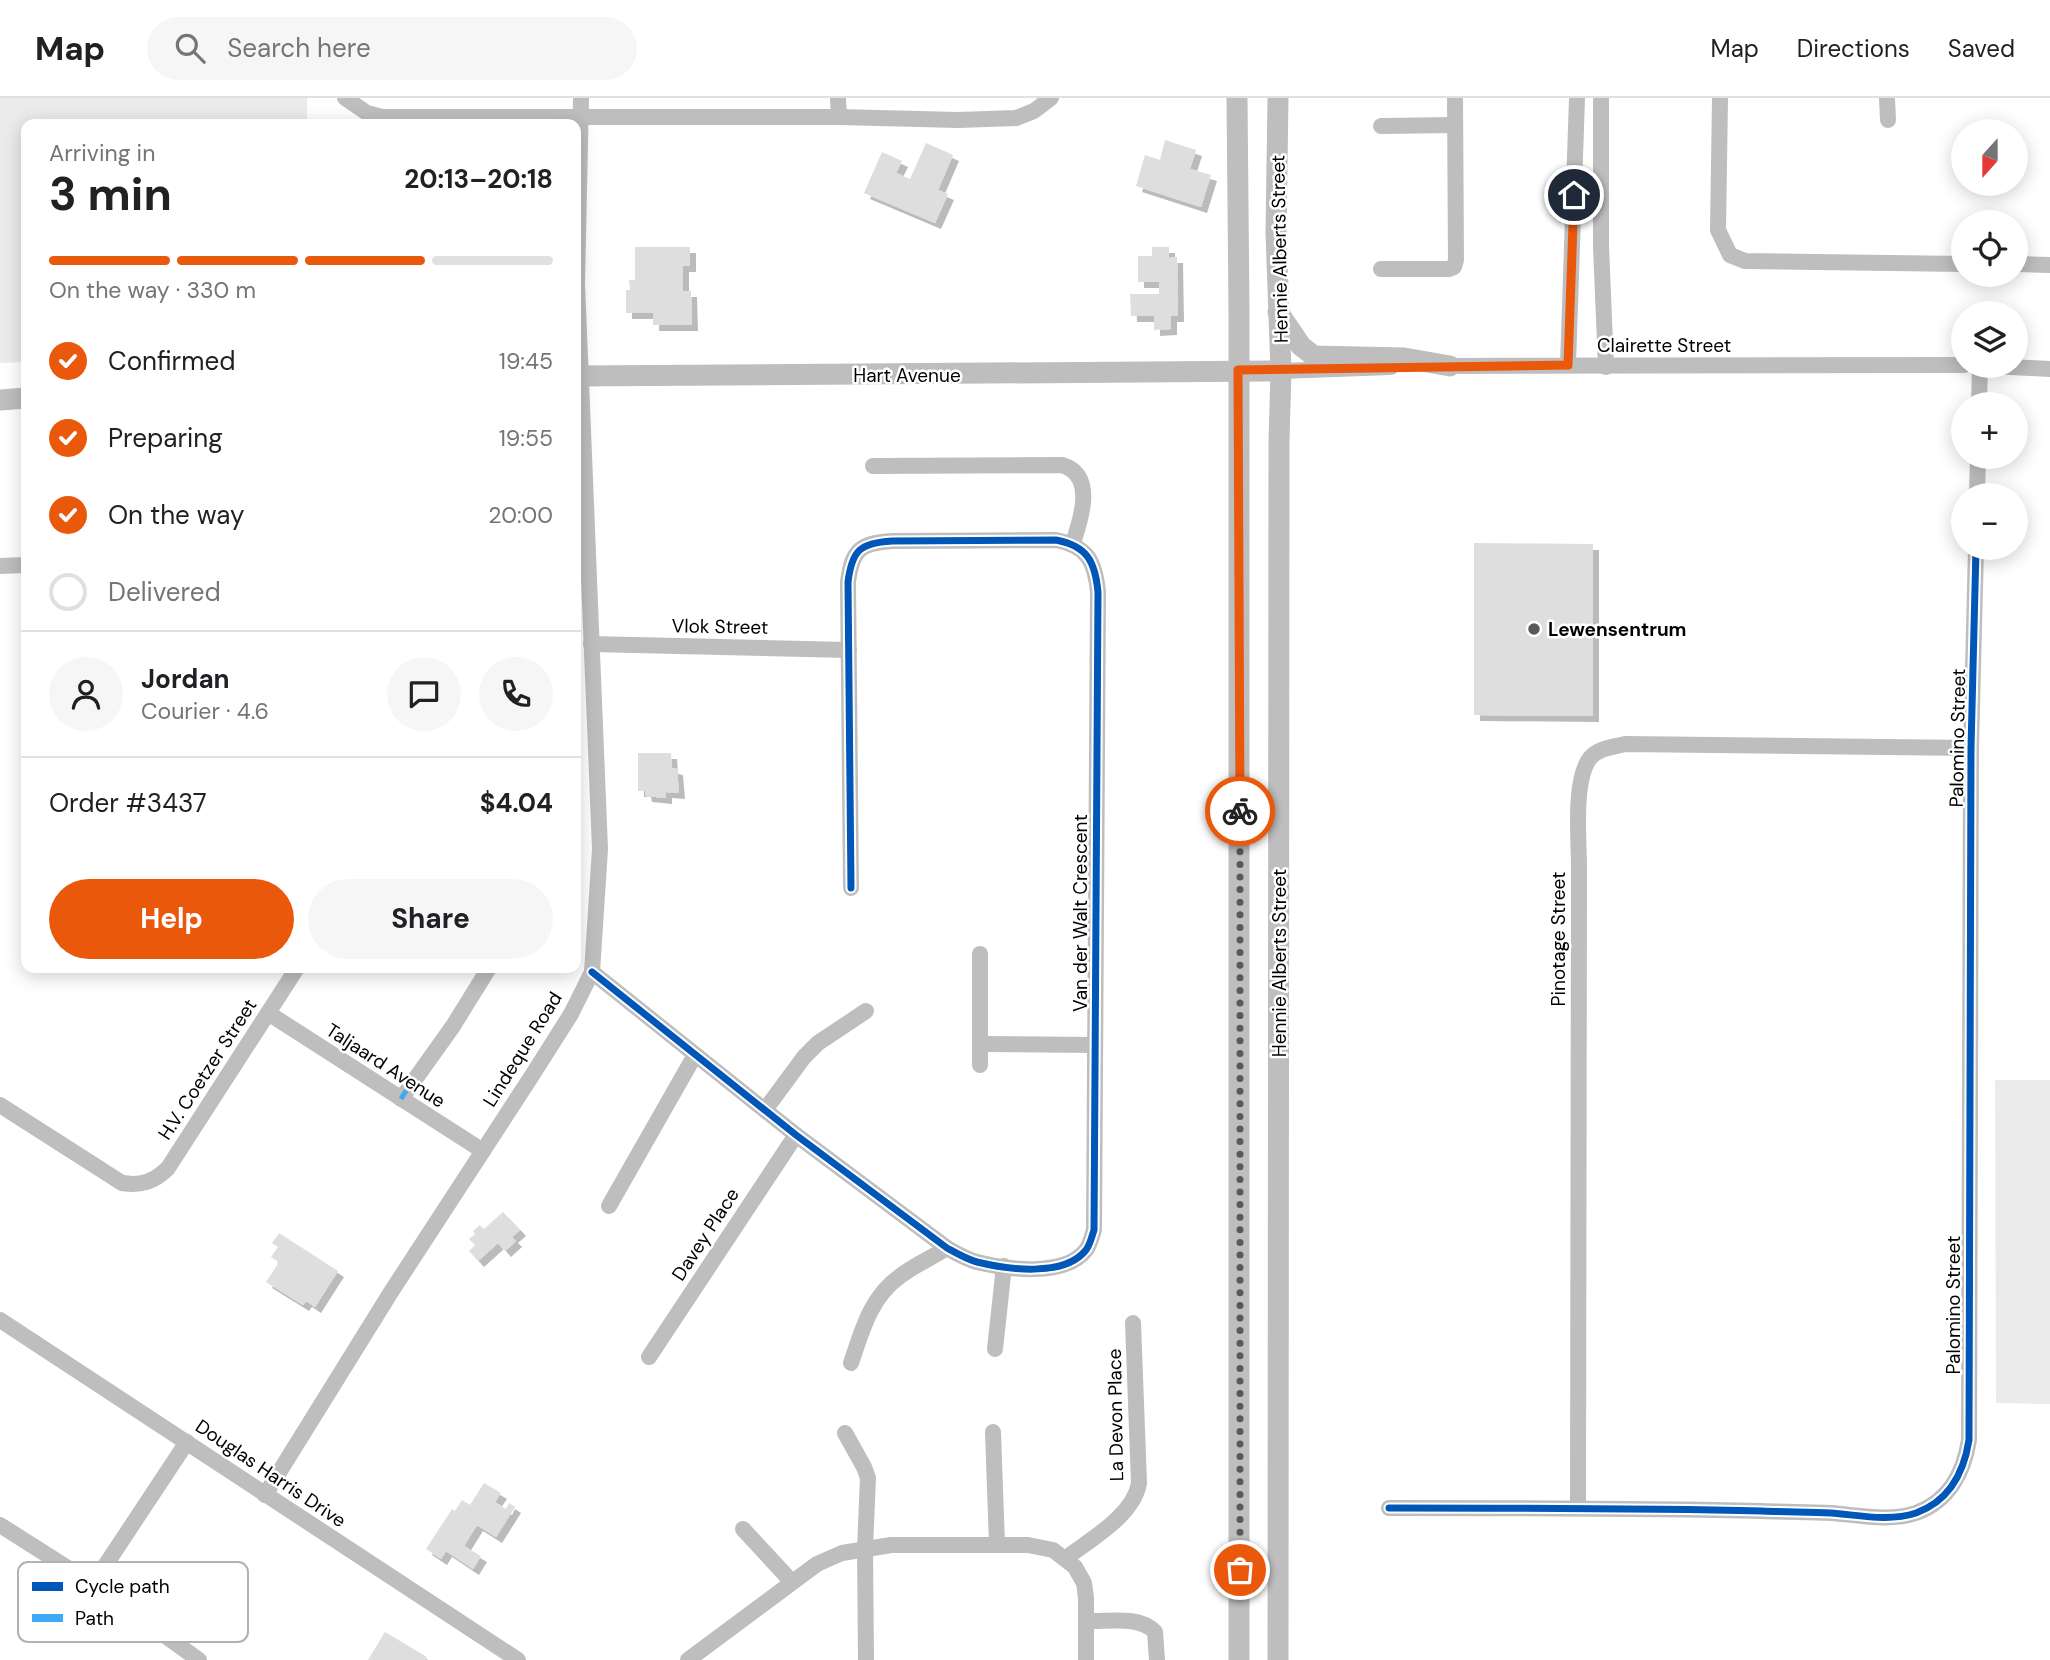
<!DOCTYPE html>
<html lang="en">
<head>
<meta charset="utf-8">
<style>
	body { margin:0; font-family:"DM Sans",sans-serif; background:#f6f6f6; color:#202124; height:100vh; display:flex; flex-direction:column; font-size:26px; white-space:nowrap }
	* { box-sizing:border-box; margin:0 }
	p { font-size:23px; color:#757577 }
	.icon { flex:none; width:38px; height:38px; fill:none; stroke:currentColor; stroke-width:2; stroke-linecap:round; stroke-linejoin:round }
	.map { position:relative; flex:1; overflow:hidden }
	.sheet { position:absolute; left:21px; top:21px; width:560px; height:854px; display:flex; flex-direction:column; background:#fff; border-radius:14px; box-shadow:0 4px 18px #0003 }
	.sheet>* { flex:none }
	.needle { width:46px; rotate:201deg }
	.tools { position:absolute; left:1951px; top:21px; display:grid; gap:14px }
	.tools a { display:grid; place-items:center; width:77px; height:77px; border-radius:50%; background:#fff; box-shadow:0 4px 18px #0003; font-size:35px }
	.pin { position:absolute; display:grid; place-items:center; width:60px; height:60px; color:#fff; margin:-30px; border:4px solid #fff; border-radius:50%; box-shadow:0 2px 7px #0007 }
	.courier { position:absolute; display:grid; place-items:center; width:70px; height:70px; margin:-35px; border:5px solid #ea580c; border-radius:50%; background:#fff; color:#222; box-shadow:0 2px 9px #0007 }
	.headline em { font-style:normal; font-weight:700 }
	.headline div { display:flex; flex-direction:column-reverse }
	.headline { display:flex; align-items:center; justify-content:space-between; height:119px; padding:0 28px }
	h1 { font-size:46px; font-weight:700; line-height:52px }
	.bar { display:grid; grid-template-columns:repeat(4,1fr); gap:10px 7px; align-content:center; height:84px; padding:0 28px }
	.bar i { height:9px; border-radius:5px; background:#e0e0e0 }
	.bar .current { background:#ea580c }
	.bar p { grid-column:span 4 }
	.line { display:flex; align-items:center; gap:18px; padding:0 28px; border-top:2px solid #e0e0e0 }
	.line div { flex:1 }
	.round { display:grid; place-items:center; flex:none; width:74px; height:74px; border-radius:37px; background:#f6f6f6 }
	ol { padding:0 28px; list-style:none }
	li { display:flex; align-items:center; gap:21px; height:77px }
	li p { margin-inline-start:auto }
	li .icon { padding:7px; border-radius:50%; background:#ea580c; color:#fff; stroke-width:4 }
	li:last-child { color:#757577 }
	li i { width:38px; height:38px; border:4px solid #e0e0e0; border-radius:50% }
	.button { display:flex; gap:14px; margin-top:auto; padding:14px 28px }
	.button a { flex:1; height:80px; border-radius:42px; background:#ea580c; color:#fff; font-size:28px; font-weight:700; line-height:80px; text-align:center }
	.button a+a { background:#f6f6f6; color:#202124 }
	header { display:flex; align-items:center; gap:42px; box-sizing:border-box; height:98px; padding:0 35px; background:#fff; border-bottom:2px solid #e0e0e0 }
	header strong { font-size:33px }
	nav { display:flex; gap:38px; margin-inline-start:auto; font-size:24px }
	.search { width:490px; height:63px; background:#f6f6f6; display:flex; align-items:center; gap:18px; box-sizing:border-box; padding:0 24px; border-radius:38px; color:#757577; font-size:26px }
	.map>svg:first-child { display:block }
	.green { fill:#ebebeb }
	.building { fill:#dedede; filter:url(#shadow) }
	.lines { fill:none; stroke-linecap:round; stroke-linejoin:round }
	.minor { stroke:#bebebe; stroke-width:16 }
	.tertiary { stroke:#bebebe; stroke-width:21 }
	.quiet { stroke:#3fa9f5; stroke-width:5; stroke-dasharray:10 5; stroke-linecap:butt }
	.cycleway-casing { stroke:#fff; stroke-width:11 }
	.cycleway { stroke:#0057b8; stroke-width:7 }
	.done { stroke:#595959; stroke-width:7; stroke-dasharray:0 12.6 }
	.route { stroke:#ea580c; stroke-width:9 }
	.poi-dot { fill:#595959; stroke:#fff; stroke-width:2.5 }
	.labels { text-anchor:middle; stroke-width:5; stroke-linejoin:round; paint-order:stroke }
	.street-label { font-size:19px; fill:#000; stroke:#fff }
	.poi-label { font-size:19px; font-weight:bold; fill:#000; stroke:#fff; text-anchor:start }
	.key { fill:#fff; stroke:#b2b2b2; stroke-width:2 }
	.key-label { font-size:19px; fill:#000 }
</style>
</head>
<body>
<header>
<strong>Map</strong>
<div class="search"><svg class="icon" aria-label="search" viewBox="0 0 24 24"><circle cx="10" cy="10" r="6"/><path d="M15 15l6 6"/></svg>Search here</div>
<nav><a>Map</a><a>Directions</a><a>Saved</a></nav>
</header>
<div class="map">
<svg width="2050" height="1562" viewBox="0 0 2050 1562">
	<defs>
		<filter id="shadow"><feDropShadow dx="6" dy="6" stdDeviation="0" flood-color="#0004"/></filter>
	</defs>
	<rect width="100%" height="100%" fill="#fff"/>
	<g class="green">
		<polygon points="0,0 307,0 307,26 26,26 26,264 0,265"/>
		<polygon points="1995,982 2050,982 2050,1306 1996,1305"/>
	</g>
	<g class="building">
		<polygon points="1165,42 1196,52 1190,71 1211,77 1201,109 1136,88 1145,57 1160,62"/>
		<polygon points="926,45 953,57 938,92 948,96 935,125 864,95 882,54 902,63 896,75 910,81"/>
		<polygon points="635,149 690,149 690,168 683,168 683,193 691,193 692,227 653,227 653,215 626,215 626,192 630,192 629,182 635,182"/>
		<polygon points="1152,149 1169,149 1169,159 1177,159 1178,218 1171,218 1171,231 1154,232 1154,218 1131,218 1130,196 1159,196 1159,184 1138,184 1138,158 1152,158"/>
		<polygon points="1474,445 1593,446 1593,618 1474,617"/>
		<polygon points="638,655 671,655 672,670 677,671 679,695 666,694 666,700 646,698 645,693 638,693"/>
		<polygon points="503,1114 520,1132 512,1139 516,1143 505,1153 498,1145 478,1163 469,1153 475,1147 469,1141 475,1136 473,1133 480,1127 484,1131"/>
		<polygon points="279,1135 338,1173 315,1209 306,1203 303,1207 266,1184 279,1164 271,1159 278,1149 272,1145"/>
		<polygon points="484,1385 501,1395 495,1404 506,1411 509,1405 515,1409 496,1439 477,1427 464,1448 481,1458 473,1471 446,1453 441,1461 426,1451 452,1411 455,1413 462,1402 470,1407"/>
		<polygon points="385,1534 427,1559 425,1562 368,1562"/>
	</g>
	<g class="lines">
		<g class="minor">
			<polyline points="345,0 367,15 382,19 839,19 958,22 1016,20 1034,13 1051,0"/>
			<polyline points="838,0 839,19"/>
			<polyline points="1601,0 1601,149 1606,269"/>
			<polyline points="1720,0 1718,132 1730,157 1745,163 1964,166"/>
			<polyline points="1887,0 1888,22"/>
			<polyline points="1381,28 1455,27"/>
			<polyline points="2016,166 2050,167"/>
			<polyline points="1381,171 1449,171 1454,169 1456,162 1455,0"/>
			<polyline points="1568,267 1577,0"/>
			<polyline points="1441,268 1964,267"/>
			<polyline points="1992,268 2050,271"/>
			<polyline points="1281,273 1391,269"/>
			<polyline points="1979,306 1980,268"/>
			<path d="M873 368 1062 367C1096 377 1081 421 1073 445"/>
			<polyline points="1977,397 1978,359"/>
			<polyline points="0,468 26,467"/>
			<polyline points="591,546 849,552"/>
			<polyline points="980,856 980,967"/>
			<path d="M592 874 796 1037 947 1150C956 1155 966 1161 977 1164 1006 1171 1064 1180 1086 1152 1090 1147 1092 1138 1094 1132L1098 494C1095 463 1087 448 1056 442L892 443C860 445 852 452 848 484L851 790"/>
			<polyline points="268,915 483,1053"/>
			<polyline points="980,946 1095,947"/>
			<polyline points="401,1001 453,928 489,870"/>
			<path d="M0 1007 122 1085C141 1088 154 1084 168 1070L297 870"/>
			<polyline points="765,1012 804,959 818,945 866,913"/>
			<polyline points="609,1108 695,957"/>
			<polyline points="0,1222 518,1562"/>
			<polyline points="995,1251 1004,1168"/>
			<polyline points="649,1259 796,1037"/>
			<path d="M851 1265C862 1233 870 1200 899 1179 913 1168 931 1160 947 1150"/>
			<polyline points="993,1334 997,1447"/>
			<polyline points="845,1335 864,1369 868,1380 865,1450 866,1562"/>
			<polyline points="187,1344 93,1486 199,1562"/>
			<polyline points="265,1397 391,1194 533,976 571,916 592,874 600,751 577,185 581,0"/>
			<path d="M1578 1409 1579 770C1579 742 1573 682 1590 660 1599 650 1613 649 1625 646L1971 650"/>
			<path d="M1389 1410C1513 1410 1637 1410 1762 1413 1785 1414 1808 1414 1831 1415 1858 1417 1889 1424 1916 1415 1949 1403 1964 1374 1969 1342L1971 650 1976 450"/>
			<polyline points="0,1427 93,1486"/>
			<polyline points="743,1431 791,1483"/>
			<path d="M1066 1460C1091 1441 1134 1417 1139 1385L1133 1225"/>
			<path d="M1086 1523C1108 1524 1139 1517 1155 1534L1157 1562"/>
			<polyline points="688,1562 817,1466 842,1455 891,1447 1028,1447 1053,1452 1075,1469 1084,1485 1086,1500 1086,1562"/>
		</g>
		<g class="tertiary">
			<polyline points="1237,0 1239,213 1239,1562"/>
			<polyline points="1278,0 1276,135 1281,273 1279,343 1278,1562"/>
			<polyline points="1278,214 1301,248 1314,258 1404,260 1450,268"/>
			<polyline points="576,278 1281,273"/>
			<polyline points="0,302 26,300"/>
		</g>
		<polyline class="quiet" points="401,1001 414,980"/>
		<defs>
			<g id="cycleway">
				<path d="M592 874 796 1037 947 1150C956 1155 966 1161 977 1164 1006 1171 1064 1180 1086 1152 1090 1147 1092 1138 1094 1132L1098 494C1095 463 1087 448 1056 442L892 443C860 445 852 452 848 484L851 790"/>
				<path d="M1389 1410C1513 1410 1637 1410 1762 1413 1785 1414 1808 1414 1831 1415 1858 1417 1889 1424 1916 1415 1949 1403 1964 1374 1969 1342L1971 650 1976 450"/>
			</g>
		</defs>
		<use href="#cycleway" class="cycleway-casing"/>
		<use href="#cycleway" class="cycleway"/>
	</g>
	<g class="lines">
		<polyline class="done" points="1240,1472 1240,713"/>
		<polyline class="route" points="1240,713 1238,272 1568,267 1574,97"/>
	</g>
	<circle class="poi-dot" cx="1534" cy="531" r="7"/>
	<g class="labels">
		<g class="street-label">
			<text transform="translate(1279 151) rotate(-91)" y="7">Hennie Alberts Street</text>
			<text x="1664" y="254">Clairette Street</text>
			<text x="907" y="284">Hart Avenue</text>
			<text transform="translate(720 528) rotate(1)" y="7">Vlok Street</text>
			<text transform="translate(1957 640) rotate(-89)" y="7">Palomino Street</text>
			<text transform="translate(1080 815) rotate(-90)" y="7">Van der Walt Crescent</text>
			<text transform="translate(1558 841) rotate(-90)" y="7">Pinotage Street</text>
			<text transform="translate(1279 865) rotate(-90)" y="7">Hennie Alberts Street</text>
			<text transform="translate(522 951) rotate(-58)" y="7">Lindeque Road</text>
			<text transform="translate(386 967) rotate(33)" y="7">Taljaard Avenue</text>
			<text transform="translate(207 971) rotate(-57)" y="7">H.V. Coetzer Street</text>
			<text transform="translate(705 1136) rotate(-57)" y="7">Davey Place</text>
			<text transform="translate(1953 1207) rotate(-90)" y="7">Palomino Street</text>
			<text transform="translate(1115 1317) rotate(-91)" y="7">La Devon Place</text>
			<text transform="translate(271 1375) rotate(34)" y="7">Douglas Harris Drive</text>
		</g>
		<g class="poi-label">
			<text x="1548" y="538">Lewensentrum</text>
		</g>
	</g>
	<rect x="18" y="1464" width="230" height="80" rx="10" class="key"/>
	<rect x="32" y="1484" width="31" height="9" fill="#0057b8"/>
	<rect x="32" y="1516" width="31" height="8" fill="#3fa9f5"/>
	<g class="key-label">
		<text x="75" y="1495">Cycle path</text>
		<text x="75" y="1527">Path</text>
	</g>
</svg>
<div class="tools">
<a><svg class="needle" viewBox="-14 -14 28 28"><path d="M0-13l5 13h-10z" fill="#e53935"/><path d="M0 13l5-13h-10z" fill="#757577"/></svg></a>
<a><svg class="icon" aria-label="locate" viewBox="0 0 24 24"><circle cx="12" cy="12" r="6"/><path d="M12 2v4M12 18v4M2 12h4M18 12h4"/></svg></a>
<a><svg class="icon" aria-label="layers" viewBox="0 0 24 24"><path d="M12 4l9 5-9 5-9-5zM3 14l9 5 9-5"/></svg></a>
<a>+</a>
<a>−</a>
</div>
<div class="pin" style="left:1240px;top:1472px;background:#ea580c"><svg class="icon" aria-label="bag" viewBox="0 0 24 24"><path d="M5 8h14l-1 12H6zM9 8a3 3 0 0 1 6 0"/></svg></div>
<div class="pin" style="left:1574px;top:97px;background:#1f2937"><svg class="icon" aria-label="home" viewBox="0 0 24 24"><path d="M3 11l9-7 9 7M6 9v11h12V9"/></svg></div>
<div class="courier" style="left:1240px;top:713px"><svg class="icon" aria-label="bike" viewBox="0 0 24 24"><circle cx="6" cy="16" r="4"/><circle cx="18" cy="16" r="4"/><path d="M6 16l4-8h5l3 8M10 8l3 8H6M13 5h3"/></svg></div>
<section class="sheet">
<div class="headline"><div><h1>3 min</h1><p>Arriving in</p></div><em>20:13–20:18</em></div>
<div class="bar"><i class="current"></i><i class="current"></i><i class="current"></i><i></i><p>On the way · 330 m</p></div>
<ol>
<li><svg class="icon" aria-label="check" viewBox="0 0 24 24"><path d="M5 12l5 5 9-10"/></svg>Confirmed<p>19:45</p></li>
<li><svg class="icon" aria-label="check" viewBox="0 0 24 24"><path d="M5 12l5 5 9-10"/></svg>Preparing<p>19:55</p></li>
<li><svg class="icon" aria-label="check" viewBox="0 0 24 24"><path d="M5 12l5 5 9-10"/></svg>On the way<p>20:00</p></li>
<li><i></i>Delivered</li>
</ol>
<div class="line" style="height:126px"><a class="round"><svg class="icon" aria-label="person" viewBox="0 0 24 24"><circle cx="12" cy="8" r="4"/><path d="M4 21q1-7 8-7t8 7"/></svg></a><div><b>Jordan</b><p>Courier · 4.6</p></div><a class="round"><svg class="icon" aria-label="chat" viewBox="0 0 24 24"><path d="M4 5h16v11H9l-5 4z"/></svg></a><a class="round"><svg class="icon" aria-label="phone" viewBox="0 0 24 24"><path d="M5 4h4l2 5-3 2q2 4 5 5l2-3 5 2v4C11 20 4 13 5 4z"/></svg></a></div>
<div class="line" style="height:91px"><div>Order #3437</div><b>$4.04</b></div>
<div class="button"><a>Help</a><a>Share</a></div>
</section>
</div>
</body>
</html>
